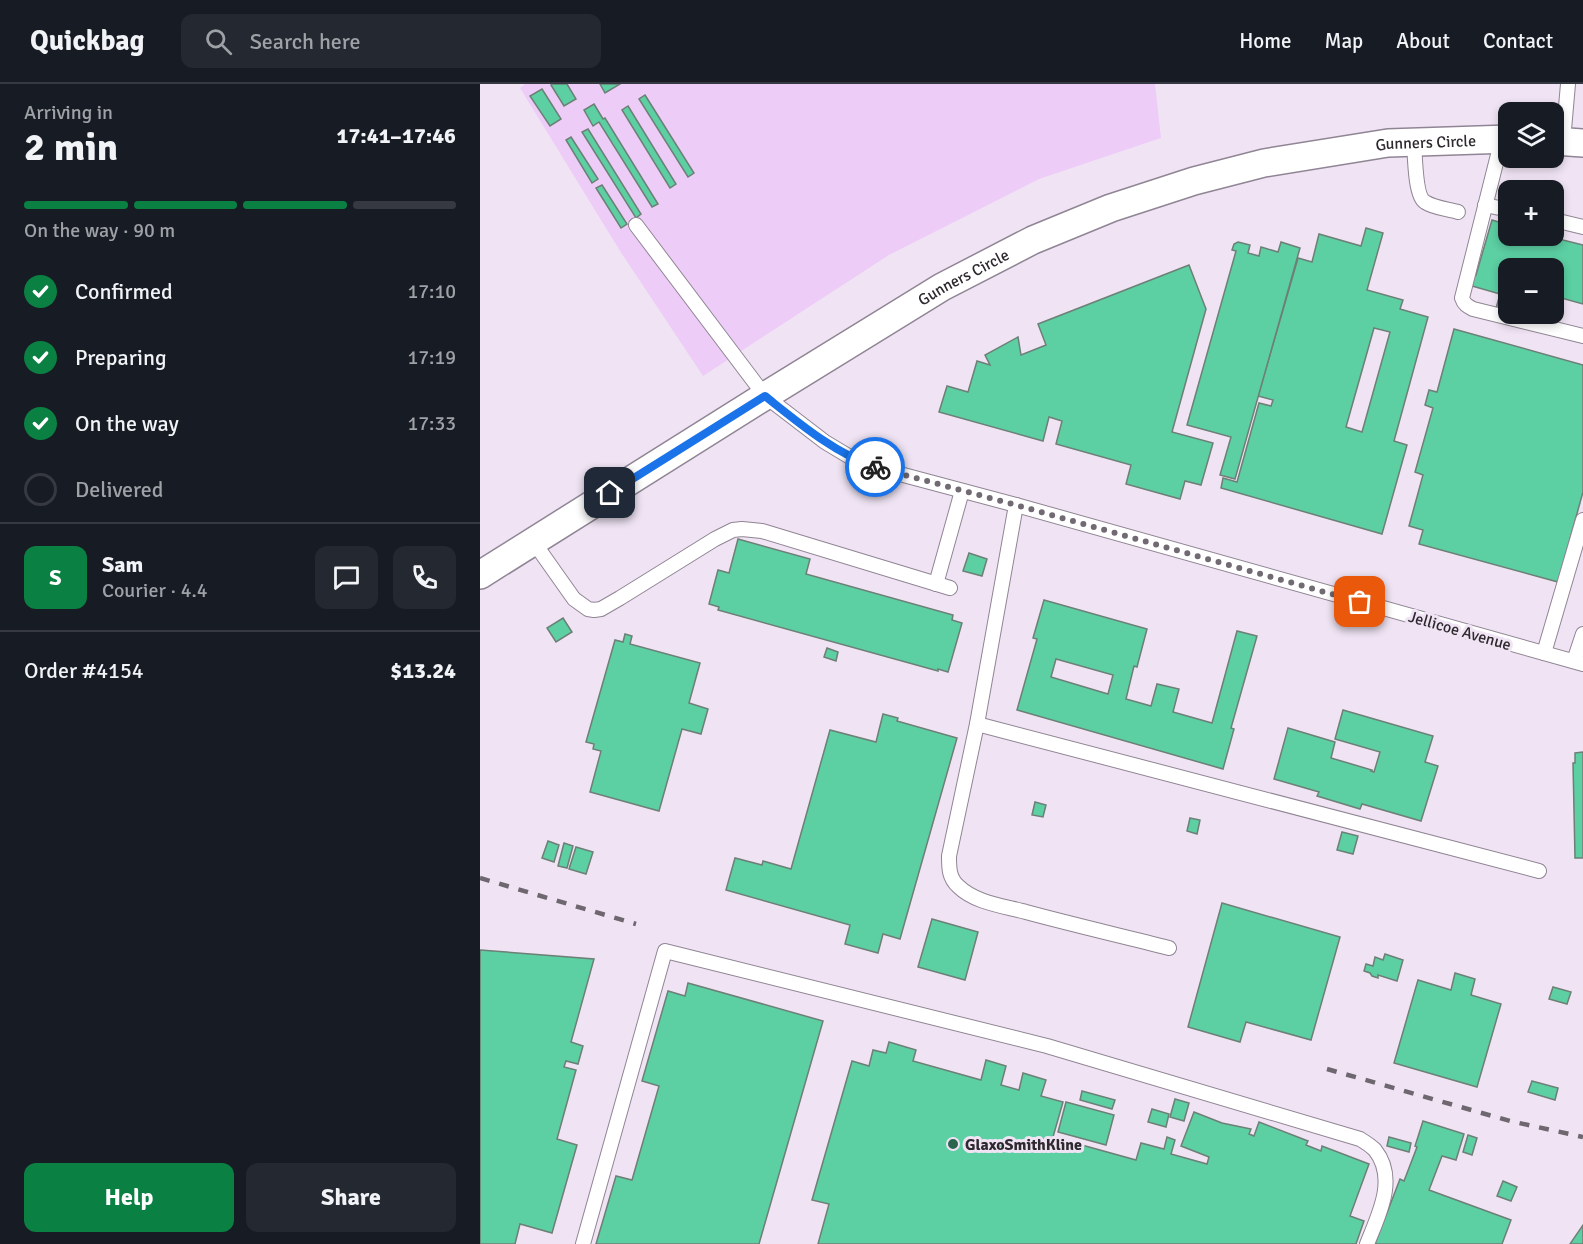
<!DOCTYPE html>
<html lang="en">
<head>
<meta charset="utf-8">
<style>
	body { margin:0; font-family:Signika,sans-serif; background:#242831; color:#f1f3f6; height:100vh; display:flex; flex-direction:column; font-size:22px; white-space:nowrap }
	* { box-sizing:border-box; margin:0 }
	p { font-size:20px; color:#9ea1a6 }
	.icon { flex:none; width:33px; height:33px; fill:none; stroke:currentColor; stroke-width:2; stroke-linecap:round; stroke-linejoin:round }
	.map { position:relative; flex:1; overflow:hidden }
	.panel { display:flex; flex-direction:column; background:#171b24; width:480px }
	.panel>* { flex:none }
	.controls { position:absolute; left:1018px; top:18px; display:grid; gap:12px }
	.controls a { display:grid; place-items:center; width:66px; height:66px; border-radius:12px; background:#171b24; box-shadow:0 3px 9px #0003; font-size:30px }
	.pin { position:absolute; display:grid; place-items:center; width:51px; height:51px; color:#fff; margin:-26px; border-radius:12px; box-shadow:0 3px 9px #0006 }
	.courier { position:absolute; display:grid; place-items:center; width:60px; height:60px; margin:-30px; border:4px solid #1a73e8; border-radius:50%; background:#fff; color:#222; box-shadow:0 2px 8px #0007 }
	.overview em { font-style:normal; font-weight:700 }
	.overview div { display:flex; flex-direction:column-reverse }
	.overview { display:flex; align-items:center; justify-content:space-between; height:102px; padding:0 24px }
	h1 { font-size:39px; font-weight:700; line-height:45px }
	.bar { display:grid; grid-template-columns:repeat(4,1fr); gap:9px 6px; align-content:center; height:72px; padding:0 24px }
	.bar i { height:8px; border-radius:4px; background:#363941 }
	.bar .selected { background:#0b8043 }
	.bar p { grid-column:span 4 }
	.line { display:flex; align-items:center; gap:15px; padding:0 24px; border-top:2px solid #363941 }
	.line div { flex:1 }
	.round { display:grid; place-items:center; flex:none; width:63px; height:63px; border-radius:12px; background:#242831 }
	ol { padding:0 24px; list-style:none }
	li { display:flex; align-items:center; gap:18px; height:66px }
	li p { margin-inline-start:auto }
	li .icon { padding:6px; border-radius:50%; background:#0b8043; color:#fff; stroke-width:4 }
	li:last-child { color:#9ea1a6 }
	li i { width:33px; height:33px; border:3px solid #363941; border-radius:50% }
	.button { display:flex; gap:12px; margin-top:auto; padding:12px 24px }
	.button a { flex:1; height:69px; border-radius:12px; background:#0b8043; color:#fff; font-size:24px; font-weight:700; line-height:69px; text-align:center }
	.button a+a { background:#242831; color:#f1f3f6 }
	header { display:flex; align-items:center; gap:36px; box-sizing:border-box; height:84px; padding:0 30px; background:#171b24; border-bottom:2px solid #363941 }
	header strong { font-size:28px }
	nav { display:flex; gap:33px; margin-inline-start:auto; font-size:21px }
	.search { width:420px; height:54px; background:#242831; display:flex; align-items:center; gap:15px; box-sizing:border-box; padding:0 21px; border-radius:12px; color:#9ea1a6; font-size:22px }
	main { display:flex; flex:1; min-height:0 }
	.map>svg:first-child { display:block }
	.green { fill:#eeccf8 }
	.building { fill:#5ccfa3; stroke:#6d7f76; stroke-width:1.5; fill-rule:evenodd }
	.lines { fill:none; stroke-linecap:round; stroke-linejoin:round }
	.lane-casing { stroke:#908594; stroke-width:16 }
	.street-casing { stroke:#908594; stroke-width:30 }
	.lane { stroke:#fff; stroke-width:14 }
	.street { stroke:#fff; stroke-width:27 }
	.rail { stroke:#6e6770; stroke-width:4.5; stroke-dasharray:10 10; stroke-linecap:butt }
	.done { stroke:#716a73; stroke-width:6; stroke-dasharray:0 10.8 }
	.route { stroke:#1a73e8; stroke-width:8 }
	.poi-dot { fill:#2b654f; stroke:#f0e4f4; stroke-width:2 }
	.labels { text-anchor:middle; stroke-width:6; stroke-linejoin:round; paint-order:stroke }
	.street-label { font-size:16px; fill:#2d292e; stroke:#f0e4f4 }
	.poi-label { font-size:16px; font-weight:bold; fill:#2d292e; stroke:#f0e4f4; text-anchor:start }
</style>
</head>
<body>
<header>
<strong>Quickbag</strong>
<div class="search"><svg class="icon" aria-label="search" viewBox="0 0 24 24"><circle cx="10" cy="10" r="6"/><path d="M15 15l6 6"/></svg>Search here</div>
<nav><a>Home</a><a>Map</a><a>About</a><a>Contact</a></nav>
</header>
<main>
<section class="panel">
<div class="overview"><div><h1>2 min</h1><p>Arriving in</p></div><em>17:41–17:46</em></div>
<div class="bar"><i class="selected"></i><i class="selected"></i><i class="selected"></i><i></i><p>On the way · 90 m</p></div>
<ol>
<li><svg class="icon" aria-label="check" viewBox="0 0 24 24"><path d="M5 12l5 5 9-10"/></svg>Confirmed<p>17:10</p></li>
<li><svg class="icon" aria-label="check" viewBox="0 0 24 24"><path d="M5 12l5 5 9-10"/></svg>Preparing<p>17:19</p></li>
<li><svg class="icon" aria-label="check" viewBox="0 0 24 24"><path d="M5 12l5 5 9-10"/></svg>On the way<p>17:33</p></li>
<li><i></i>Delivered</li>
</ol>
<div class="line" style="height:108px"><b class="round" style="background:#0b8043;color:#fff">S</b><div><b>Sam</b><p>Courier · 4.4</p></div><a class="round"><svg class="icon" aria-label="chat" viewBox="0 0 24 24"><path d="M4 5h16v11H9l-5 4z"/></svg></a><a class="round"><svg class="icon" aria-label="phone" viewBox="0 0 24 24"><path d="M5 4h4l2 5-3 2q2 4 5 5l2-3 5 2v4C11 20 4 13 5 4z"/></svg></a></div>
<div class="line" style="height:78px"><div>Order #4154</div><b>$13.24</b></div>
<div class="button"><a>Help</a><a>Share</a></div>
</section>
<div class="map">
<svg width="1103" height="1160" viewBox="0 0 1103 1160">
	<rect width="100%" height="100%" fill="#f0e4f4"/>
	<polygon class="green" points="45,0 675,0 681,54 559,95 409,171 223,292 140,167 40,4"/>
	<g class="building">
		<polygon points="72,0 87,0 96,15 84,22 71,1"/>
		<polygon points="120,0 140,0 125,9"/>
		<polygon points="62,5 81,35 70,42 50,12"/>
		<polygon points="165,11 214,89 208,93 159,15"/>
		<polygon points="114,20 123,35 125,34 178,120 172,123 119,38 113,42 104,26"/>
		<polygon points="148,22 196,100 190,104 142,26"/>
		<polygon points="108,45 161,130 156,134 102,48"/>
		<polygon points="91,53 118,95 112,99 86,56"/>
		<polygon points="122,101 147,140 141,144 116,104"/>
		<polygon points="1012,136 1029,141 1029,152 1067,152 1103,161 1103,220 1074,212 1074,184 1029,184 1029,230 1046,230 1045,237 1015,228 1020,210 992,202 995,190 996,191"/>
		<path d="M886 144 903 149 887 206 923 216 920 225 948 233 914 357 927 361 902 450 741 404 743 394 757 398 779 319 791 322 793 316 778 312 818 174 832 178 839 150 881 162ZM894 244 910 248 882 348 866 343Z"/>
		<polygon points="758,158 770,161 768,169 779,172 781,163 798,168 801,158 820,164 755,395 740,391 751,353 707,341 756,167 752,166 754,160"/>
		<polygon points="709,181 726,225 692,348 733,359 721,401 705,397 700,415 646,400 651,381 576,360 582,337 569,333 563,357 459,328 467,302 488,308 497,277 510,281 505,271 538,253 541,271 566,261 558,240"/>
		<polygon points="974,245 1103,281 1103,408 1078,498 939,460 943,446 929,442 943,391 935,388 953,324 945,321 949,306 957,308"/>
		<polygon points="258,455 330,475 326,490 473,531 472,536 482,539 468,588 458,585 458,587 238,526 239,523 229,520 238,486 249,489"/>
		<polygon points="489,469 507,475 502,492 483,487"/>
		<path d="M564 516 667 545 657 583 654 582 646 615 671 622 677 600 699 605 693 628 732 639 757 547 777 552 751 644 754 645 743 685 537 626 557 555 553 554ZM576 575 633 591 628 610 571 593Z"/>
		<polygon points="83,534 92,548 76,558 67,544"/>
		<polygon points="145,550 152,552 150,560 220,579 209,619 228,625 221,650 202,645 179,727 110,708 121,667 113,665 114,660 106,658 135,556 143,558"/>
		<polygon points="347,564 358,568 356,577 344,573"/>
		<polygon points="863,626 953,652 945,678 958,682 941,737 882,720 880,725 837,712 839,708 794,695 808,644 855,658 851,674 892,686 891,687 894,688 900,668 855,655"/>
		<polygon points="403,630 418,634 417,637 477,654 420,855 403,850 398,869 365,860 370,841 246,806 255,774 282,781 283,777 311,785 350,646 396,658"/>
		<polygon points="1103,668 1103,774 1095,774 1093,679 1095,679 1095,669"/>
		<polygon points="555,718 566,721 563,733 552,731"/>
		<polygon points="710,734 720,736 717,750 707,747"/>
		<polygon points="862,748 878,752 873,770 857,766"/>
		<polygon points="68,757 79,761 74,778 62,774"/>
		<polygon points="84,759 93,762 87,784 78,782"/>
		<polygon points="96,763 113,768 106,790 89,785"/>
		<polygon points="742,819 860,853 831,956 766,938 760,958 708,943"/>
		<polygon points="452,835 498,848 485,896 438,883"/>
		<polygon points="0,866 114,875 91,958 103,962 98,980 86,977 84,983 96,986 77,1055 97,1061 72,1149 40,1140 35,1160 0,1160"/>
		<polygon points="905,870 923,876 917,897 898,891 898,894 892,892 890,889 884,887 886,880 893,882 895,873 903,876"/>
		<polygon points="975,889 995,895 991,911 1021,920 997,1003 914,979 938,896 971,906"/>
		<polygon points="208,899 343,937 279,1160 116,1160 136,1092 152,1096 179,1002 162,997 188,907 205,912"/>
		<polygon points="1073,903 1091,908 1087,920 1069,915"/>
		<polygon points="409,958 436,966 433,977 501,996 506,976 526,982 521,1001 539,1006 543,989 566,996 561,1012 583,1018 573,1053 656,1076 661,1059 684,1065 687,1053 695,1056 691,1070 727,1080 729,1073 701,1062 714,1028 742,1039 771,1045 769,1050 774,1052 779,1038 828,1057 826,1061 841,1067 842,1062 889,1080 870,1132 884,1137 876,1160 338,1160 349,1120 332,1116 372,977 389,982 393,966 406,969"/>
		<polygon points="1052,997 1078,1004 1075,1016 1048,1008"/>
		<polygon points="602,1007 635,1016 632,1025 600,1016"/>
		<polygon points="695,1015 709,1019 704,1037 690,1033"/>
		<polygon points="586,1018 634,1031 626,1061 578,1048"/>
		<polygon points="672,1025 689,1030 686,1043 668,1038"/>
		<polygon points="943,1037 984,1050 976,1076 962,1072 949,1106 1031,1136 1022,1160 895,1160 920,1095 924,1097 937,1063 935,1062"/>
		<polygon points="988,1051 997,1054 992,1071 983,1068"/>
		<polygon points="909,1053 931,1059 929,1068 907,1062"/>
		<polygon points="1023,1097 1037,1103 1031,1117 1017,1112"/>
		<polygon points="1103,1141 1103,1160 1090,1160"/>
	</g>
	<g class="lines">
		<defs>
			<g id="lane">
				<path d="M1022 55 982 214C984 220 987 222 993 225L1103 252"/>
				<polyline points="1083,57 1088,0"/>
				<path d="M934 58C935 71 935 112 945 118 954 124 968 125 978 128"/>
				<polyline points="1005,121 1029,126"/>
				<polyline points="1074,136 1103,143"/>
				<polyline points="156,141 285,312 345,358 375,376 401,385 536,421 1103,580"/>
				<path d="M536 421 497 640 469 772C469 784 469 794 478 802 495 819 524 822 546 828 594 841 642 852 689 864"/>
				<polyline points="53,457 94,515 108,525 114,526 121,525 140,514 235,455 253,446 262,445 282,447 470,504"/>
				<polyline points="456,500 482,407"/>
				<polyline points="1064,569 1103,436"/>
				<polyline points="1094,577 1103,550"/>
				<polyline points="497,640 1059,787"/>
				<path d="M103 1160 185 867 567 962 880 1055C885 1058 891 1062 895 1066 918 1095 898 1132 887 1160"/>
			</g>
			<g id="street">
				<polyline points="1074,57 1103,59"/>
				<path id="s1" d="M0 491 285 312 462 203 553 156 631 124 714 97 784 79 908 59 1029 55"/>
			</g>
		</defs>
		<use href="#lane" class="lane-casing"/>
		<use href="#street" class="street-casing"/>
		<use href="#lane" class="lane"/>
		<use href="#street" class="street"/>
		<g class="rail">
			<polyline points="0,794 156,840"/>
			<polyline points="847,985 1030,1037 1103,1053"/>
		</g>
	</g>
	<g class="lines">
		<polyline class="done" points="395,383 536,421 880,518"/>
		<path class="route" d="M130 409 285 312C319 339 353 368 395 383"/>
	</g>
	<circle class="poi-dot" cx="473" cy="1060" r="6"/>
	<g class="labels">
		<g class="street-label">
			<text dy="6" stroke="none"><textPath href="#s1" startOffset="1054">Gunners Circle</textPath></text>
			<text dy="6" stroke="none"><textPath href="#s1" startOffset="568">Gunners Circle</textPath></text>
			<text transform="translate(980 546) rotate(16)" y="6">Jellicoe Avenue</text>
		</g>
		<g class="poi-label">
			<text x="485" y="1066">GlaxoSmithKline</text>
		</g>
	</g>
</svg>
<div class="controls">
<a><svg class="icon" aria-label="layers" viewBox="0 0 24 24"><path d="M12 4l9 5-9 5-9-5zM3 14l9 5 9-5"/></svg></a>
<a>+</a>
<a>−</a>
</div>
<div class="pin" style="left:880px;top:518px;background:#ea580c"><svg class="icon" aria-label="bag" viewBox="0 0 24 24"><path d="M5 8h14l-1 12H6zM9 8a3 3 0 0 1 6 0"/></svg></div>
<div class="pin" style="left:130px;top:409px;background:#1f2937"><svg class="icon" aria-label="home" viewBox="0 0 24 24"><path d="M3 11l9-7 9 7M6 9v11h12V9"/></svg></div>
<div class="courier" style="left:395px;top:383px"><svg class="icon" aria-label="bike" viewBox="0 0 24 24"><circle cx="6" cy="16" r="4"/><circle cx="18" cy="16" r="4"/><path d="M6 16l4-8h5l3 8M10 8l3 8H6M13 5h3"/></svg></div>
</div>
</main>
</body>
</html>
